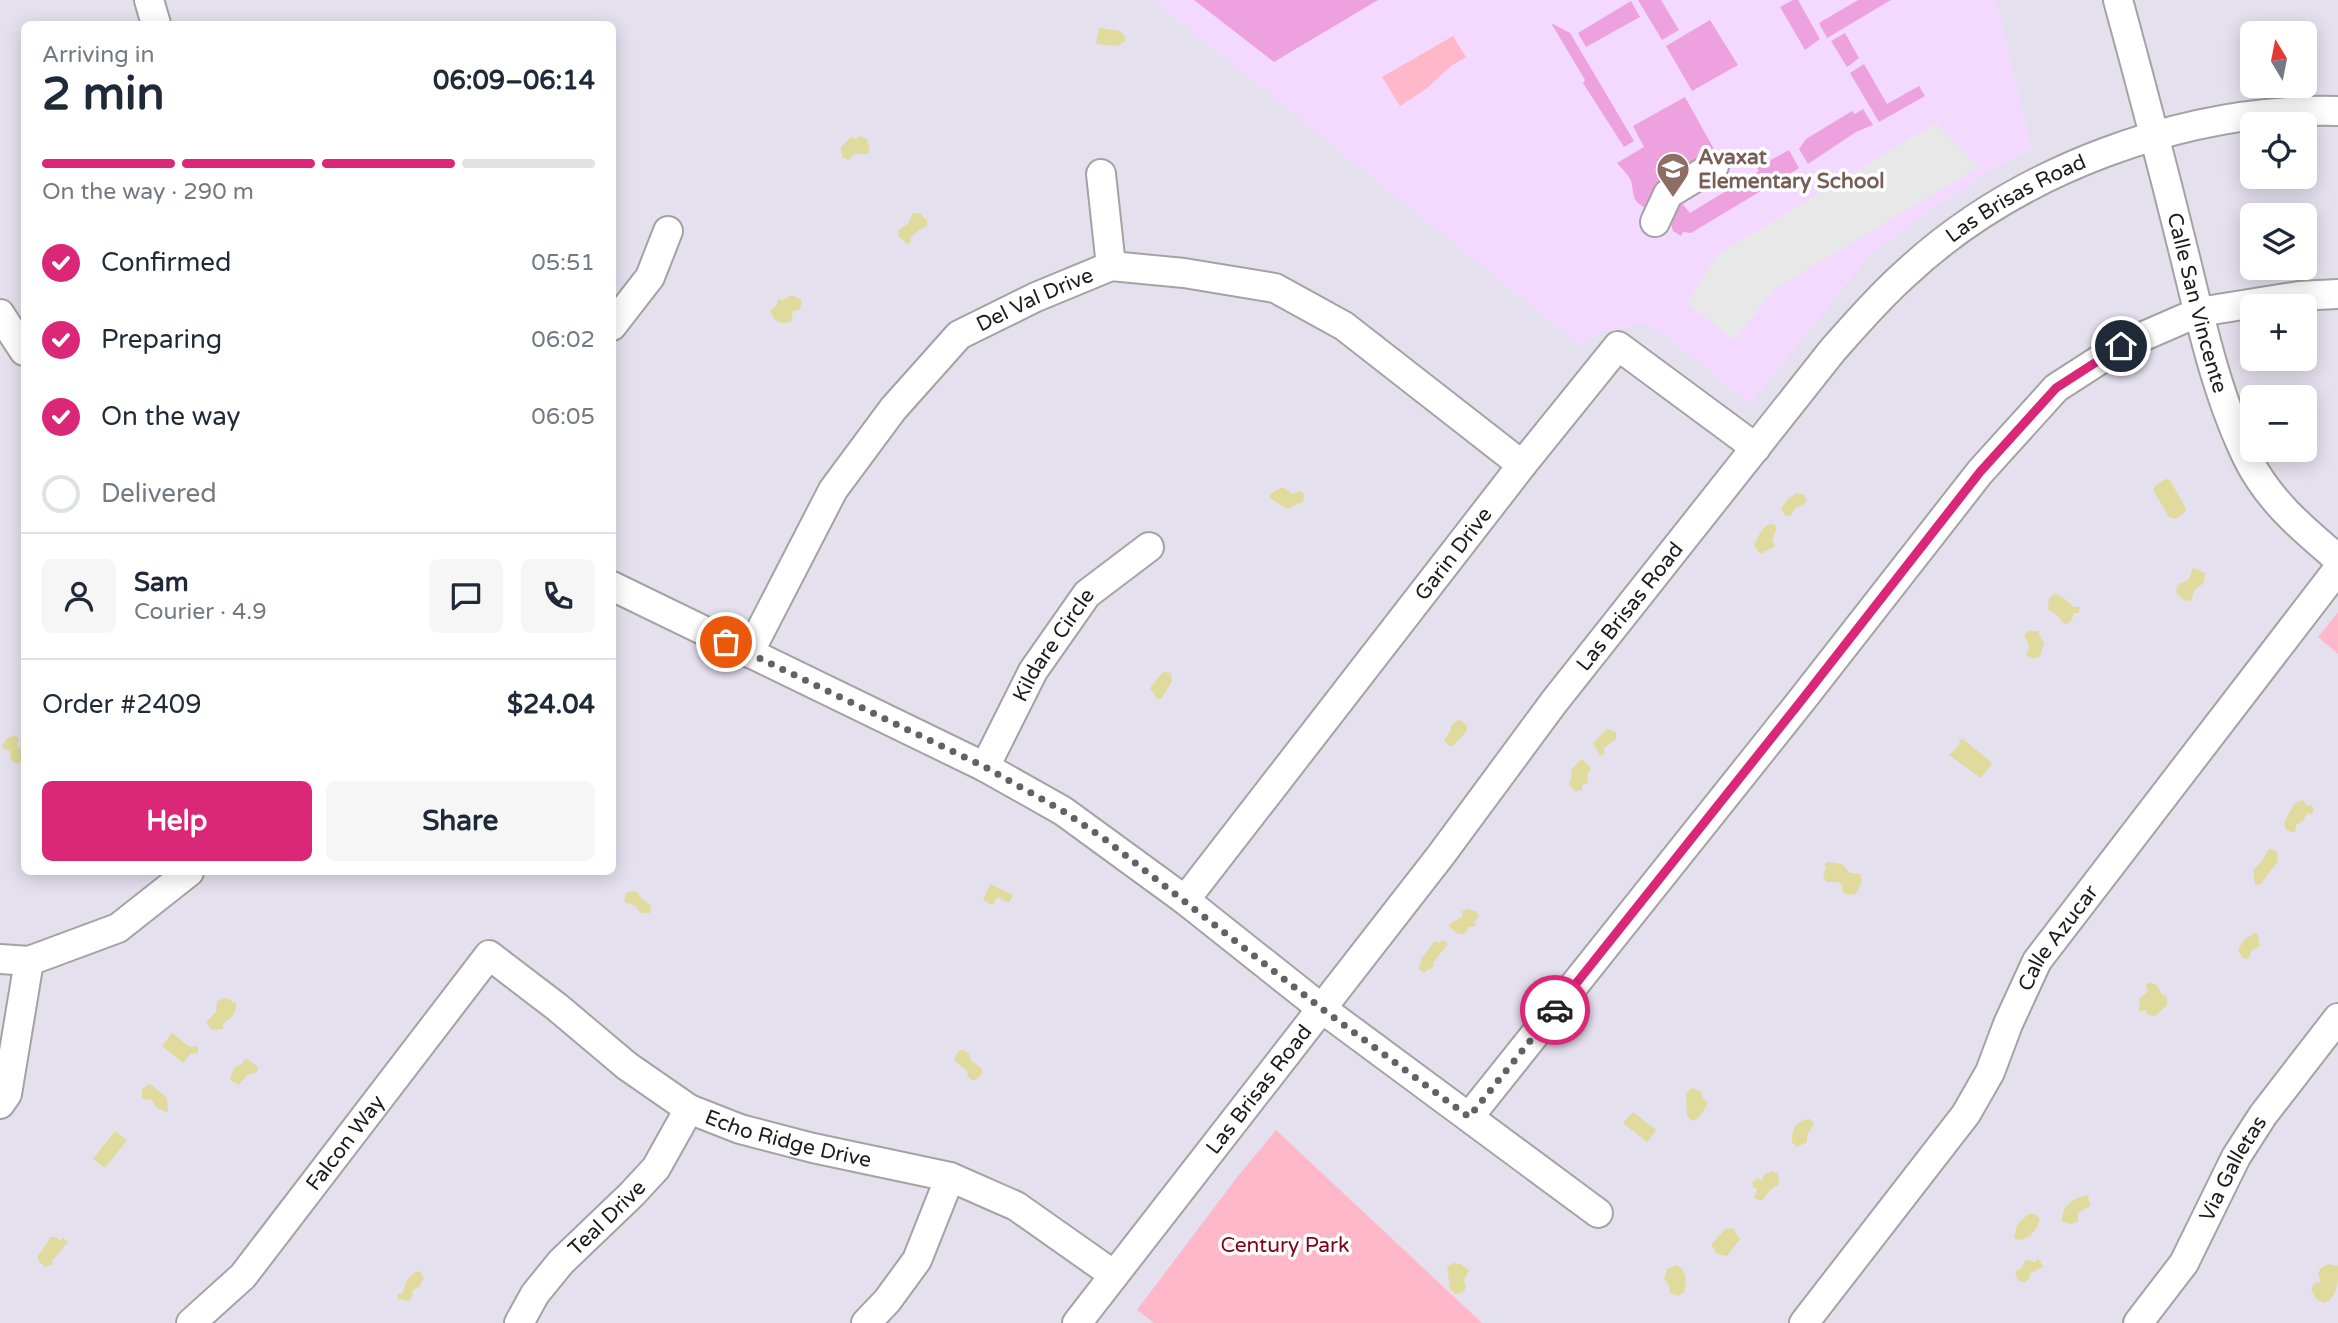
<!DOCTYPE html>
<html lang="en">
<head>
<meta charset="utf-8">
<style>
	body { margin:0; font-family:"Varela Round",sans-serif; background:#f6f6f7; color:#1f2937; height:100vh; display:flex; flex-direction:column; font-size:26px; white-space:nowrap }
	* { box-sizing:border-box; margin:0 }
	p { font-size:23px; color:#747a83 }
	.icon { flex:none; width:38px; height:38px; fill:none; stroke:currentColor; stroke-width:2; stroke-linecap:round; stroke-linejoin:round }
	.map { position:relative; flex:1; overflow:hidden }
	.panel { position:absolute; left:21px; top:21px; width:595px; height:854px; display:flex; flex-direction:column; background:#fff; border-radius:10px; box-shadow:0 4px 18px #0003 }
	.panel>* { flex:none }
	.needle { width:46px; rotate:350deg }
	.buttons { position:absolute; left:2240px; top:21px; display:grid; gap:14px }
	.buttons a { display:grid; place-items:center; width:77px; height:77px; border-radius:10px; background:#fff; box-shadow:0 4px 18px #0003; font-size:35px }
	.pin { position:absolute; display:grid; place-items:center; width:60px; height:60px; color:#fff; margin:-30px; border:4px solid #fff; border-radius:50%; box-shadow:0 2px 7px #0007 }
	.courier { position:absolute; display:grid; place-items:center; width:70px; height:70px; margin:-35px; border:5px solid #db2777; border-radius:50%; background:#fff; color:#222; box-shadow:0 2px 9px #0007 }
	.overview em { font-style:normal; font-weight:700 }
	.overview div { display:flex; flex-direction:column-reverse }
	.overview { display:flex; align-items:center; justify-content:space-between; height:119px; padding:0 21px }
	h1 { font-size:46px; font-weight:700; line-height:52px }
	.bar { display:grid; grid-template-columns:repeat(4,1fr); gap:10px 7px; align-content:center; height:84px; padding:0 21px }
	.bar i { height:9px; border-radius:5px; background:#e0e1e3 }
	.bar .active { background:#db2777 }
	.bar p { grid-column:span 4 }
	.line { display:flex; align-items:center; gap:18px; padding:0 21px; border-top:2px solid #e0e1e3 }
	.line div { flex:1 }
	.round { display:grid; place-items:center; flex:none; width:74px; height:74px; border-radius:10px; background:#f6f6f7 }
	ol { padding:0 21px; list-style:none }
	li { display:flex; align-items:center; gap:21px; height:77px }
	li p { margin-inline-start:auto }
	li .icon { padding:7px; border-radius:50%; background:#db2777; color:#fff; stroke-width:4 }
	li:last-child { color:#747a83 }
	li i { width:38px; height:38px; border:4px solid #e0e1e3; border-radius:50% }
	.cta { display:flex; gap:14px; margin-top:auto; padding:14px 21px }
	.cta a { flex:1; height:80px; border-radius:10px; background:#db2777; color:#fff; font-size:28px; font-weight:700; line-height:80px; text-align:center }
	.cta a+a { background:#f6f6f7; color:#1f2937 }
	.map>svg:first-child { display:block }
	.education { fill:#f3d9ff }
	.grass { fill:#eea1df }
	.park { fill:#feb8c9 }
	.parking { fill:#e8e8e8 }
	.water { fill:#e0da9c }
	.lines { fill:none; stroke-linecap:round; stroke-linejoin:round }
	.minor-casing { stroke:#a3a3a3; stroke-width:32 }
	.minor { stroke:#fff; stroke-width:28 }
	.done { stroke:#626166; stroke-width:7; stroke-dasharray:0 12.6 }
	.route { stroke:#db2777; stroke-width:9 }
	.labels { text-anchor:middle; stroke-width:7; stroke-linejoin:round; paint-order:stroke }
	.education-label { font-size:21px; font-weight:bold; fill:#785e54; stroke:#fff; text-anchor:start }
	.street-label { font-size:21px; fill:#1c1c1c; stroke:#fff }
	.park-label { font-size:21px; fill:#820220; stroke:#fff }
</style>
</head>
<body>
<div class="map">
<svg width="2338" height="1323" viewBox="0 0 2338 1323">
	<rect width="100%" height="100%" fill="#e5e0ee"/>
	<polygon class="education" points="1153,0 1996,0 2032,149 1985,173 1966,188 1930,210 1869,256 1750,404 1669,338 1643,324 1601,331 1581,346"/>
	<g class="grass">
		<polygon points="1194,0 1378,0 1274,62"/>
		<polygon points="1638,0 1661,0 1679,30 1662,40"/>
		<polygon points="1793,0 1798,0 1820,39 1805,50 1780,7"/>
		<polygon points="1858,0 1891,0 1827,38 1819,23"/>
		<polygon points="1631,1 1640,17 1586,47 1578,33"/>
		<polygon points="1710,20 1738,65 1692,91 1666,46"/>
		<polygon points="1551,23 1570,33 1634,141 1624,147 1583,83 1585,80"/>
		<polygon points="1845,33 1859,58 1847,67 1831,41"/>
		<polygon points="1864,64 1887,104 1919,86 1925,96 1879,122 1850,73"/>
		<path d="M1685 97 1715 151 1648 209C1631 201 1635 197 1631 181 1629 175 1621 168 1617 163L1644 147 1633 126Z"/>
		<polygon points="1863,109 1873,125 1856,132 1808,164 1799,149 1806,139 1852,111 1855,114"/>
		<polygon points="1789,150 1799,168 1691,233 1683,232 1681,236 1673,231 1669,218 1678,199 1690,213 1759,171 1757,168"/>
	</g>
	<g class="park">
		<polygon points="1453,36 1466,57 1451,66 1426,89 1400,106 1382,77"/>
		<polygon points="2338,612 2338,654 2318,637"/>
		<polygon points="1276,1130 1482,1323 1154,1323 1137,1310 1238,1176"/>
	</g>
	<polygon class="parking" points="1936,123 1979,167 1775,289 1734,340 1687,303 1717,255"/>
	<g class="water">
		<polygon points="1099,28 1120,31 1125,36 1125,41 1118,46 1096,44"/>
		<polygon points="860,136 867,139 870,150 868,154 854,154 849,160 842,157 841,147 851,137 856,139"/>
		<polygon points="913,213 919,213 927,220 927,226 919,230 910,238 911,242 907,244 899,237 898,230 908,224"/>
		<polygon points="791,295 802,300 800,309 793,311 791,322 781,323 774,319 770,310 777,305 778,299 784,300"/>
		<polygon points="2166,479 2170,480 2186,509 2185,512 2175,519 2169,517 2153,490 2155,486"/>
		<polygon points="1282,487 1293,494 1301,491 1304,495 1303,502 1287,509 1270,498 1270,494"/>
		<polygon points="1797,493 1804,495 1807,502 1796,508 1790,516 1785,516 1781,509 1788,499"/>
		<path d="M1773 524 1777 528 1772 539 1775 546 1762 553H1759L1754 545C1759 537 1761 525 1773 524Z"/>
		<path d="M2193 568 2205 573 2204 583 2195 589 2191 600 2185 601 2177 594C2174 584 2183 583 2189 579Z"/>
		<path d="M2054 594 2061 596 2074 607H2080L2079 613H2074C2072 619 2072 623 2064 624L2057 615 2048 609 2049 598Z"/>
		<polygon points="2029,631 2038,631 2044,644 2040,656 2034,659 2026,655 2029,646 2024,635"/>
		<polygon points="1165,672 1171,673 1172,681 1162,698 1157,699 1150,688 1162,673"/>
		<polygon points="1461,720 1467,726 1467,731 1453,746 1449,746 1444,740 1451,730 1451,726 1456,721"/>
		<polygon points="1607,729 1616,732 1616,739 1604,748 1604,754 1600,756 1593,743"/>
		<polygon points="14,735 19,739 17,745 24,752 24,760 17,764 11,760 10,751 3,749 2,746 6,739"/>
		<polygon points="1963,739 1992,763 1981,778 1949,755 1960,744 1959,740"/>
		<polygon points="1582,759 1591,768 1587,775 1588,783 1582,785 1582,790 1575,791 1569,785 1572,775 1571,770"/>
		<polygon points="2303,800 2307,806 2312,805 2314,811 2311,814 2307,813 2303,821 2296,825 2295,833 2286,830 2284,823 2294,804"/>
		<polygon points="2269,849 2277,851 2278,861 2261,884 2255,885 2253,870 2261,862"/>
		<polygon points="1828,862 1842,864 1850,873 1860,874 1862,881 1856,894 1848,895 1842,891 1842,885 1838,882 1826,882 1823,874 1826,869 1824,864"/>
		<polygon points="990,884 1013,895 1009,903 997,897 993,905 983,900"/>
		<polygon points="632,891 638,893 641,898 651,906 650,913 641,913 635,906 624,902 626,893"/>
		<path d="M1468 909 1477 912 1479 917 1474 922 1476 926 1468 927 1466 933C1459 937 1454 931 1449 926L1450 924 1463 916 1462 911Z"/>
		<polygon points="2254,933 2258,935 2260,946 2252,950 2248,959 2242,958 2238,950 2244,940"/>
		<polygon points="1444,940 1448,944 1433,963 1434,965 1430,970 1428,969 1424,973 1418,968 1421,963 1421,959 1435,941 1439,943"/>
		<polygon points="2149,983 2156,984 2162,994 2167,997 2167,1005 2155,1016 2149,1015 2145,1010 2141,1011 2138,1009 2140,1006 2139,999 2148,991 2146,985"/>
		<path d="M225 998 236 1003C237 1013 232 1018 223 1023V1029L212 1030 206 1022 216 1012 217 1001Z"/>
		<polygon points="172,1033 190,1047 198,1046 198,1053 190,1054 183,1063 162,1046"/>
		<polygon points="959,1050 964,1050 969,1054 971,1060 982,1069 982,1073 976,1080 972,1080 967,1076 968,1072 954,1060"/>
		<polygon points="245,1059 247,1059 258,1067 257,1072 246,1076 239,1085 231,1081 230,1078 235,1067 241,1065"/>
		<polygon points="150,1084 167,1098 168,1111 166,1112 157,1108 151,1099 145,1100 142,1098 142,1089"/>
		<path d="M1692 1088 1701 1092 1703 1099 1708 1102C1704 1109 1701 1119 1692 1121L1687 1116 1686 1093Z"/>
		<polygon points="1633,1112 1656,1130 1647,1142 1623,1123"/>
		<path d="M1810 1119 1814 1124 1807 1135V1142L1797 1147 1792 1142C1791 1128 1797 1120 1810 1119Z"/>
		<polygon points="115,1131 127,1140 105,1168 93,1159"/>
		<polygon points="1772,1171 1778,1173 1779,1184 1769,1191 1762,1201 1754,1198 1757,1189 1753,1187 1752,1182 1758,1178 1761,1181 1765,1174"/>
		<path d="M2088 1195 2090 1206 2078 1213V1222L2069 1224 2062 1221C2062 1205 2073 1198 2088 1195Z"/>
		<path d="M2028 1214H2034L2040 1219C2037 1231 2030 1239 2017 1240L2014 1238 2017 1225Z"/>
		<polygon points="1733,1228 1740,1239 1727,1256 1717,1254 1711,1245 1725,1229"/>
		<polygon points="51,1237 56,1237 60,1241 63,1237 68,1242 52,1261 53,1264 45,1267 38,1260 38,1256"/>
		<polygon points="2037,1259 2040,1261 2043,1267 2030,1273 2029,1279 2025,1282 2018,1281 2015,1272 2022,1267 2023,1263 2027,1260 2035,1262"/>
		<polygon points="1454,1263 1461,1264 1469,1270 1464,1280 1466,1288 1462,1293 1455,1294 1450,1288 1447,1267"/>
		<path d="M2328 1264 2338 1266C2338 1282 2338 1296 2325 1303L2316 1299 2311 1289 2314 1284 2321 1282 2318 1274 2320 1269Z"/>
		<path d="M1677 1265C1687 1271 1687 1281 1684 1292L1678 1296 1670 1293 1669 1285 1664 1279 1667 1269Z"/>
		<path d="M420 1271 424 1278 419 1287 413 1290 412 1298 408 1301 398 1299 397 1294 403 1293C405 1283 409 1273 420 1271Z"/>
	</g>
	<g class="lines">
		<defs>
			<g id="minor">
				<polyline points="149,0 156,24"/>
				<path id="s1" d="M2118 0C2141 84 2163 168 2184 253 2201 322 2217 397 2249 461 2270 502 2304 530 2338 559"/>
				<polyline points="1101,174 1111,266"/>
				<polyline points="1655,222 1668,194 1714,166"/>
				<polyline points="0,314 24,351"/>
				<polyline points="612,326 650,277 668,231"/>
				<polyline points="612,586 985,767 1063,811 1185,900 1321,1008 1598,1213"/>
				<path id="s2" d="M749 653 833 490 893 409 959 335 1036 297 1111 266 1184 273 1275 288 1344 326 1522 465"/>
				<path id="s3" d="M985 767 1033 671 1087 594 1149 547"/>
				<path id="s4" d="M1185 900 1522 465 1618 346 1756 448"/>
				<polyline points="0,959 29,961 118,928 189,872"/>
				<polyline points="0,1104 7,1094 29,961"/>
				<polyline points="1469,1117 1801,701 1980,472 2056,388 2121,346 2199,312 2299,296 2338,294"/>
				<path id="s5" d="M191 1323 243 1276 489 955 557 1007 627 1066 689 1109 740 1129 813 1148 950 1177 1016 1206 1114 1275"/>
				<path id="s6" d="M519 1323 535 1294 561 1262 632 1194 656 1168 689 1109"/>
				<polyline points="866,1323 887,1301 917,1260 950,1177"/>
				<path id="s7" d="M1077 1323 1441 855 1554 702 1832 351C1855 325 1878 298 1905 274 2016 170 2186 107 2338 111"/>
				<path id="s8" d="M1804 1323 1966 1114 1990 1072 2008 1024 2037 961 2338 569"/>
				<path id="s9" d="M2138 1323 2184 1263 2236 1157 2263 1115 2338 1018"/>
			</g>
		</defs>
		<use href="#minor" class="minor-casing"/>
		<use href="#minor" class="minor"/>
	</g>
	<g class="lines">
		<polyline class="done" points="726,642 985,767 1063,811 1106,840 1321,1008 1469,1117 1555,1010"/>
		<polyline class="route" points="1555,1010 1801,701 1980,472 2056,388 2121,346"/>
	</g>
	<defs>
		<symbol id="school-pin" viewBox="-11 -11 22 30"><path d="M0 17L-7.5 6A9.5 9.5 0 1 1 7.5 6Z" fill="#8d6e63" stroke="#fff"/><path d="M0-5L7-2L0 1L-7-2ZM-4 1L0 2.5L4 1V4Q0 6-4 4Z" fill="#fff"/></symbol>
	</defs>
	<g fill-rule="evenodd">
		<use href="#school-pin" x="1654" y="150" width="38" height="52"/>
	</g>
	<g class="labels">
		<g class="education-label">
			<text x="1698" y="164">Avaxat<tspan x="1698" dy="24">Elementary School</tspan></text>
		</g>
		<g class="street-label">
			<text dy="7" stroke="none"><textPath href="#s7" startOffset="1472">Las Brisas Road</textPath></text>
			<text dy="7" stroke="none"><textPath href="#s2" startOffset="467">Del Val Drive</textPath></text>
			<text dy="7" stroke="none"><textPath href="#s1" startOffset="313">Calle San Vincente</textPath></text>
			<text dy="7" stroke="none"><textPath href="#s4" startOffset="438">Garin Drive</textPath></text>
			<text dy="7" stroke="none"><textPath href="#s7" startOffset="905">Las Brisas Road</textPath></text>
			<text dy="7" stroke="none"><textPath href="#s3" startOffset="140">Kildare Circle</textPath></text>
			<text dy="7" stroke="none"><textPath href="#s8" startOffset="464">Calle Azucar</textPath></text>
			<text dy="7" stroke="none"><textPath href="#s7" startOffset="296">Las Brisas Road</textPath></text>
			<text dy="7" stroke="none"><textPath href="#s5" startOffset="831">Echo Ridge Drive</textPath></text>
			<text dy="7" stroke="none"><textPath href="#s5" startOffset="238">Falcon Way</textPath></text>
			<text dy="7" stroke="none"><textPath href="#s9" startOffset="182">Via Galletas</textPath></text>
			<text dy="7" stroke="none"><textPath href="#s6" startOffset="138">Teal Drive</textPath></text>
		</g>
		<g class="park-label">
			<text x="1285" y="1252">Century Park</text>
		</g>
	</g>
</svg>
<div class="buttons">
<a><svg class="needle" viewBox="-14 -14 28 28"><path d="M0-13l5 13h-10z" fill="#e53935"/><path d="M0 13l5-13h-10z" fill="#747a83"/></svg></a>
<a><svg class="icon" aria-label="locate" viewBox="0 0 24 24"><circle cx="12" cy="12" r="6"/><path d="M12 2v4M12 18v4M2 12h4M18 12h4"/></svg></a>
<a><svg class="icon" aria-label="layers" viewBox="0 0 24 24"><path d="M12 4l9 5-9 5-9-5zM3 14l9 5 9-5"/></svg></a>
<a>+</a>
<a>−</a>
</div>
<div class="pin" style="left:726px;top:642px;background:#ea580c"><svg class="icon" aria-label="bag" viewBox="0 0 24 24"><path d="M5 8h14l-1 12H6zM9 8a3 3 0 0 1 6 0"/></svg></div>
<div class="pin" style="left:2121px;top:346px;background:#1f2937"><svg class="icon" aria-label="home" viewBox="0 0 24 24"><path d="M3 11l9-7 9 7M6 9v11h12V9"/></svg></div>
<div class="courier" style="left:1555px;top:1010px"><svg class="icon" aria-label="car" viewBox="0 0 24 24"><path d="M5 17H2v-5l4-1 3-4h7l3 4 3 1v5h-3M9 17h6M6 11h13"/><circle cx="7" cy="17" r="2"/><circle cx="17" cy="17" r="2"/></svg></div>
<section class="panel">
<div class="overview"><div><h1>2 min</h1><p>Arriving in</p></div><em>06:09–06:14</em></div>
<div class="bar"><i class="active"></i><i class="active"></i><i class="active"></i><i></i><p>On the way · 290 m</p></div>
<ol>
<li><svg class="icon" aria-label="check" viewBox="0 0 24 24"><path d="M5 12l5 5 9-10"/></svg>Confirmed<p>05:51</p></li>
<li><svg class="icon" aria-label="check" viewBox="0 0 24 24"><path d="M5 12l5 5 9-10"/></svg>Preparing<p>06:02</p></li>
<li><svg class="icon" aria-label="check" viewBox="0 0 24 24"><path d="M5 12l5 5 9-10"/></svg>On the way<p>06:05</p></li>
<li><i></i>Delivered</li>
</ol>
<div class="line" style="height:126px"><a class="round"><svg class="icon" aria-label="person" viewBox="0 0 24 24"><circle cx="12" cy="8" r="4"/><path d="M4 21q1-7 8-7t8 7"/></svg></a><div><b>Sam</b><p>Courier · 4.9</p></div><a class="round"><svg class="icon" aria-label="chat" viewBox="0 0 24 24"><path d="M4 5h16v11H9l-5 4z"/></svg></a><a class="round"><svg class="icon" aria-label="phone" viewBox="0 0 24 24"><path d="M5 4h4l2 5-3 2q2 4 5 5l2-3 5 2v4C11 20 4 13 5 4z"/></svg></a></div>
<div class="line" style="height:91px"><div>Order #2409</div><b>$24.04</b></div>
<div class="cta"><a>Help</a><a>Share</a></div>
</section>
</div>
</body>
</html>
